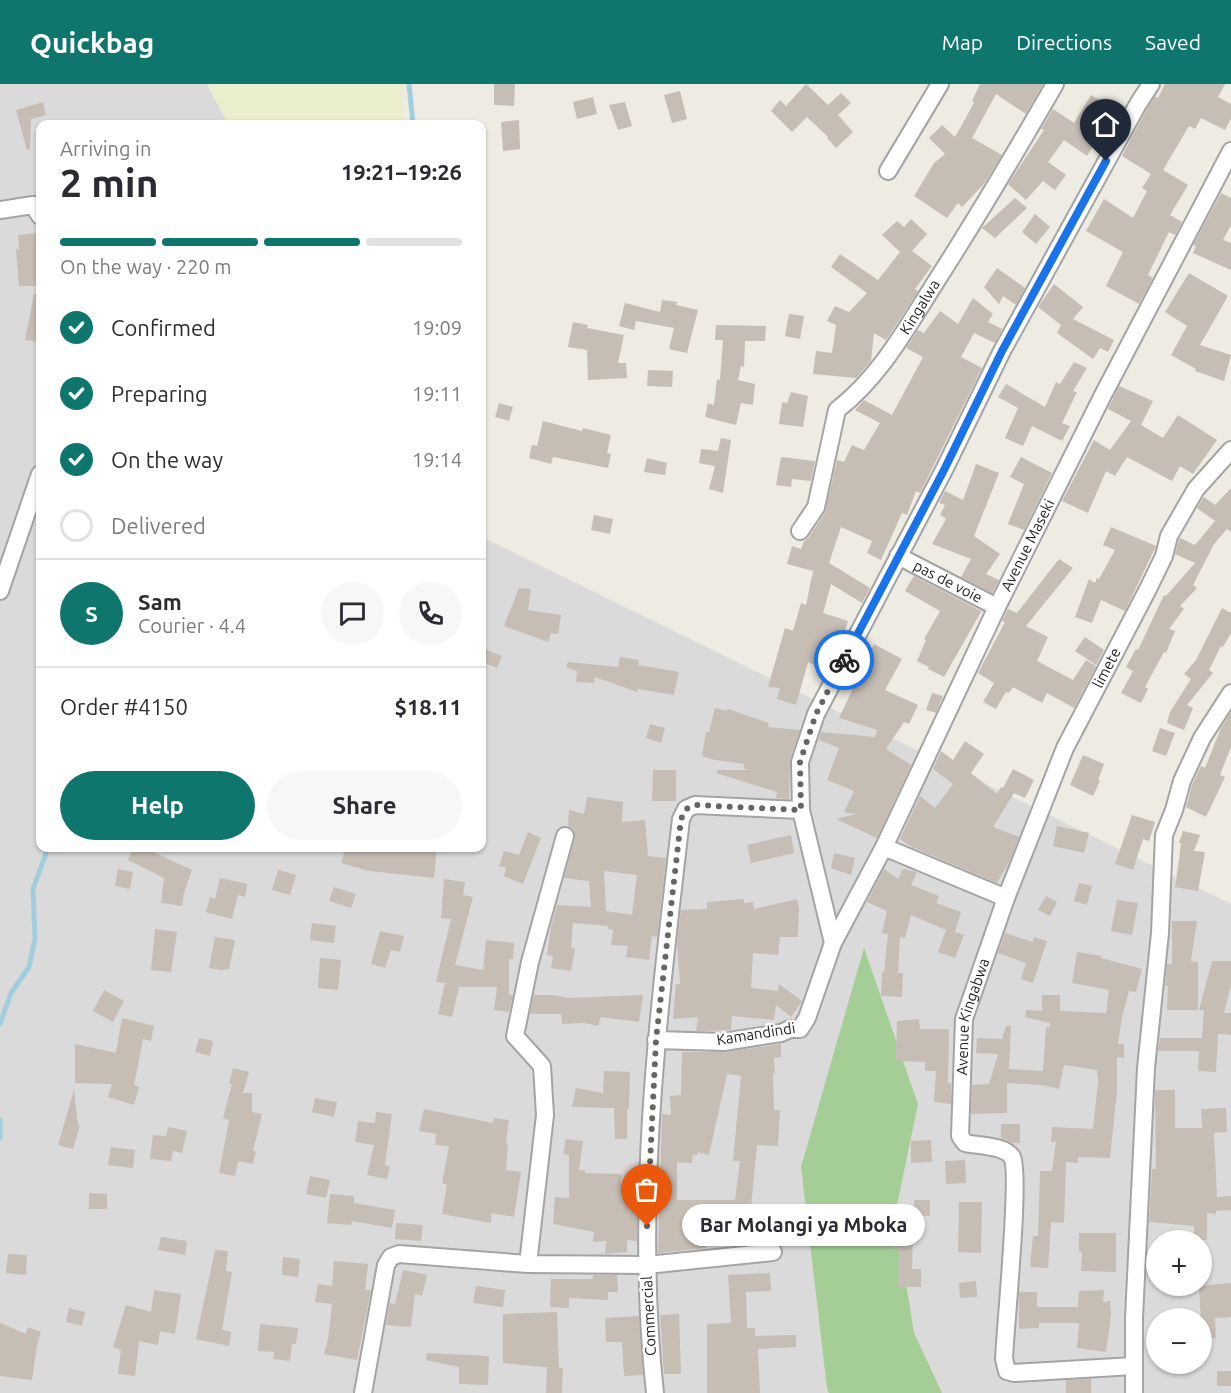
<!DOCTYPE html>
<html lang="en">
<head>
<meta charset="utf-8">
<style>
	body { margin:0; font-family:Ubuntu,sans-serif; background:#f7f7f7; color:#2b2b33; height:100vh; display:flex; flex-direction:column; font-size:22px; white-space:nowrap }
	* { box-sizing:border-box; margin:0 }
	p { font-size:20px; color:#7c7c81 }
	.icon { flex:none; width:33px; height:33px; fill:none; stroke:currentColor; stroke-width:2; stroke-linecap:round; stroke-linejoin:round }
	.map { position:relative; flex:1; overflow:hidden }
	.panel { position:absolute; left:36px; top:36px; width:450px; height:732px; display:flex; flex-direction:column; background:#fff; border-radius:12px; box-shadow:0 2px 4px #0004 }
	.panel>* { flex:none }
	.fabs { position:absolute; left:1146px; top:1146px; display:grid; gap:12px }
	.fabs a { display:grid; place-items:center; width:66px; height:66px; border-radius:50%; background:#fff; box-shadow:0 2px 4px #0004; font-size:30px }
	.pin { position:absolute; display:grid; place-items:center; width:51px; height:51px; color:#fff; margin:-62px -26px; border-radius:50% 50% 50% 0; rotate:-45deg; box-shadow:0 0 6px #0007 }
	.pin .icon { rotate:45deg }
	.courier { position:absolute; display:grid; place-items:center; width:60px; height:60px; margin:-30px; border:4px solid #1a73e8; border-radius:50%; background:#fff; color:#222; box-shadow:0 2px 8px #0007 }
	.bubble { position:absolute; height:42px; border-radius:21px; background:#fff; box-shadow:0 2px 4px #0004; font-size:20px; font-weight:600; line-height:42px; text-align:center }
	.summary em { font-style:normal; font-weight:600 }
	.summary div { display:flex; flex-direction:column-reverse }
	.summary { display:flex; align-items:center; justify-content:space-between; height:102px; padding:0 24px }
	h1 { font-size:39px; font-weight:600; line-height:45px }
	.bar { display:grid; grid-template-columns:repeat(4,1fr); gap:9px 6px; align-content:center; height:72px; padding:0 24px }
	.bar i { height:8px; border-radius:4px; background:#e1e1e2 }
	.bar .active { background:#0f766e }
	.bar p { grid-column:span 4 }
	.line { display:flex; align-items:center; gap:15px; padding:0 24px; border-top:2px solid #e1e1e2 }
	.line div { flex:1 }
	.round { display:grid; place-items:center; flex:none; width:63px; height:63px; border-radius:32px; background:#f7f7f7 }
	ol { padding:0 24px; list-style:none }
	li { display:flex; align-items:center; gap:18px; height:66px }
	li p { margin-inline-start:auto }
	li .icon { padding:6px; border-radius:50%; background:#0f766e; color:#fff; stroke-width:4 }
	li:last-child { color:#7c7c81 }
	li i { width:33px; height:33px; border:3px solid #e1e1e2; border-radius:50% }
	.button { display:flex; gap:12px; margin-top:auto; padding:12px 24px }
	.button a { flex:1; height:69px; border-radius:36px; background:#0f766e; color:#fff; font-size:24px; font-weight:600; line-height:69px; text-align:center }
	.button a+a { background:#f7f7f7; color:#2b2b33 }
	header { display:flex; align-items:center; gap:36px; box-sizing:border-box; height:84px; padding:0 30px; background:#0f766e; color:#fff }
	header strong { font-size:28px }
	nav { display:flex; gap:33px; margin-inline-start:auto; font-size:21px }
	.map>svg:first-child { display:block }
	.residential { fill:#dbdada; fill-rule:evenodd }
	.farmland { fill:#eaeecd }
	.forest { fill:#a5ce96 }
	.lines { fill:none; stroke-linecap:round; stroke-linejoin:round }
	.stream { stroke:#a1cedd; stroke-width:5 }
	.building { fill:#c6bdb5; fill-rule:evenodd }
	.minor-casing { stroke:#a4a4a4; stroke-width:20 }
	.minor { stroke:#fff; stroke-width:16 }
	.done { stroke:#666562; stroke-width:6; stroke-dasharray:0 10.8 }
	.route { stroke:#1a73e8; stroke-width:8 }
	.labels { text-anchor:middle; stroke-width:5; stroke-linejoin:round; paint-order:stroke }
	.street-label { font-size:15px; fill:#1d1d1d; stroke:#fff }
</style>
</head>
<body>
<header>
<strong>Quickbag</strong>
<nav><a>Map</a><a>Directions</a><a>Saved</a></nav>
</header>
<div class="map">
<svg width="1231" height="1309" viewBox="0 0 1231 1309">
	<rect width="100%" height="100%" fill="#eeebe2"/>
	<path class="residential" d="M0 0H207L228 40H40V764H482V453L1231 820V1309H0ZM1156 1156H1202V1202H1156ZM1156 1234H1202V1280H1156Z"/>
	<polygon class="farmland" points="207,0 402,0 404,40 228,40"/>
	<polygon class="forest" points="864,864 918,1020 895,1131 914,1249 942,1309 829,1309 827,1304 801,1083"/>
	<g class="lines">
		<g class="stream">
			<polyline points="409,0 413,40"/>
			<polyline points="0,940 11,909 29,883 35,855 33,805 48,764"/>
			<polyline points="0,1036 0,1054"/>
		</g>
	</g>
	<g class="building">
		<polygon points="494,0 515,0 514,22 494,21"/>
		<polygon points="806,0 828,21 841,9 851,19 838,31 853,48 836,64 827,54 828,53 807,33 792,48 771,27 780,16 786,22"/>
		<polygon points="980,0 1043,0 1026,30 996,10 972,54 1002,71 984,100 962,123 958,119 947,134 914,112 934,79 945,70 929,54 942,41 955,53 974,19 972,17"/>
		<polygon points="1165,0 1225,0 1218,13 1231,20 1231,34 1225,46 1201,34 1195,45 1189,42 1163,86 1188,101 1170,131 1182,138 1175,151 1169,148 1148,191 1153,194 1139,220 1106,202 1123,168 1086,147 1104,115 1133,134 1147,107 1142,104 1151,90 1122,72 1147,25 1155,12 1158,14"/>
		<polygon points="680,7 687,35 672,39 664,11"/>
		<polygon points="1091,11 1116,26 1087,72 1064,56 1048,78 1066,91 1055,106 1043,97 1026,116 1008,100 1044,46 1041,45 1053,25 1074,39"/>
		<polygon points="593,13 597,30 577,35 573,18"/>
		<polygon points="43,18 46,31 31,35 30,65 27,66 16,26"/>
		<polygon points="625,18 632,42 618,46 609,21"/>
		<polygon points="519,36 520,65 503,67 501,38"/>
		<polygon points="1221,109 1231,114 1231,141 1223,156 1231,159 1231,186 1193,169 1196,162 1193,161"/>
		<polygon points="1015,114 1027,124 995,154 982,144"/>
		<polygon points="1035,130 1050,143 1036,160 1022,148"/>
		<polygon points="911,135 927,150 912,167 932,182 915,205 918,207 906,226 886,256 874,249 871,277 856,294 813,290 816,267 832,269 836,241 827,237 835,222 849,228 867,209 831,183 840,170 878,196 900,168 882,151 897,137 904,143"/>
		<polygon points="39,149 40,202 19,202 16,165 19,165 18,151"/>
		<polygon points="997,184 1025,204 1016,221 1003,212 999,220 984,203"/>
		<polygon points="1189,189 1228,212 1200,261 1231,271 1224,297 1195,287 1196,285 1171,271 1187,242 1165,228"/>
		<polygon points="1054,200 1083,223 1073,235 1114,256 1108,268 1100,264 1093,275 1057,249 1061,241 1038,223"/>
		<polygon points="34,210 40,210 40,258 25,256"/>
		<polygon points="973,214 993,230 988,238 1002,245 995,259 974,249 961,273 982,284 920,409 916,407 907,431 902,429 881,476 867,469 872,457 841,443 829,479 870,504 862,519 831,500 823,529 848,537 844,550 825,586 808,578 796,621 777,615 780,604 768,603 785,544 793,547 801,519 806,521 813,487 787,480 792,462 801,465 804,457 809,453 825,428 837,376 844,378 852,361 864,366 880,339 855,326 864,316 892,331 923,273 906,264 918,246 924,249 940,227 958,240"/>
		<polygon points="662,216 677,218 676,221 698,226 687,269 669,265 674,244 636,237 634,246 619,242 625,219 660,228"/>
		<polygon points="789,230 804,232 800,255 785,252"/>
		<polygon points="573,238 588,241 587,244 624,251 618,279 626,279 627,294 588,296 587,266 568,263"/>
		<polygon points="716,241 766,242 765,257 745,257 744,283 741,282 738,296 755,300 753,321 741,319 736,341 705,333 708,319 714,321 717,295 720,296 723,256 715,256"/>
		<polygon points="1074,278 1087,284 1073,307 1077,308 1062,339 1070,342 1062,357 1032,342 1023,362 1005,354 1018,324 998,313 1006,300 1045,323 1056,298 1060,300"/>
		<polygon points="648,286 673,287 672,303 647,302"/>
		<polygon points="1119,302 1153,317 1141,341 1163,354 1178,331 1217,356 1193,390 1180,382 1172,397 1127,373 1115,392 1106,387 1088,429 1062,417 1094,356 1110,366 1131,337 1108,325"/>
		<polygon points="791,308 808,312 803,343 779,340 782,318 787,319"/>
		<polygon points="499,319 513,323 509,337 495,333"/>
		<polygon points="543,337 582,347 583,344 611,351 607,369 611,370 608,384 553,373 551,380 529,374 532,361 537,362"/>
		<polygon points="721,354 731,356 723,409 709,405 715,382 699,379 701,365 718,367"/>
		<polygon points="781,373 815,377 811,397 792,395 791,403 776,401"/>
		<polygon points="1021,373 1052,389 1024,446 1008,440 1024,400 1010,393"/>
		<polygon points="647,374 667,379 665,391 644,388"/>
		<polygon points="976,380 999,389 974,452 1000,470 986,490 999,496 992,509 961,493 971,475 932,460 946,435 940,431 945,421 939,419 945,407 963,416"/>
		<polygon points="1231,404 1231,448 1227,445 1214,460 1193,501 1197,504 1180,522 1184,525 1169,545 1175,547 1166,569 1164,568 1145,603 1148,605 1141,619 1121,609 1133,587 1126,583 1136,565 1138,566 1164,511 1166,512 1195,479 1175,470 1179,456 1180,454 1195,461 1215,437 1197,424 1204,413 1215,421"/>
		<polygon points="594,431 613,435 610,450 591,446"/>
		<polygon points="1111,443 1156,462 1125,527 1101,516 1092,539 1075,533 1089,495 1095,499 1097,494 1099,495 1115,466 1103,461"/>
		<polygon points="1059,475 1073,484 1026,542 1048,553 1037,577 1073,596 1086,576 1096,582 1074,624 1047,609 1042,619 1013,603 1009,609 1006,608 996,625 983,618 994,599 978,589 1005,538 1002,537 1008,525 1017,529"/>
		<polygon points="914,492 983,528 981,528 944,593 928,585 929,583 917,577 926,556 924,555 940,527 905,507"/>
		<polygon points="519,504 531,505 528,526 561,531 558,550 551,549 548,558 504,542"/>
		<polygon points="1222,524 1231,529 1231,549 1223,563 1221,562 1209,586 1213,589 1187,621 1193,624 1184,646 1167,639 1170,628 1191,595 1184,590 1196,576"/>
		<polygon points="1085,553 1104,566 1096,581 1075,567"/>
		<polygon points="874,560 902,575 885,606 918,621 909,640 904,638 886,665 911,681 877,754 836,735 856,730 844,728 854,707 827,696 839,664 819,656 821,648 875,653 877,646 839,634"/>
		<polygon points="482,564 502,572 497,584 482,578"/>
		<polygon points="620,573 639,576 638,581 679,588 674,611 638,605 637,608 595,593 594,599 576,598 577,587 566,583 568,578 618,583"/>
		<polygon points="932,609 943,612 936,629 926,626"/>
		<polygon points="715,624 727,627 728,625 769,639 767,643 800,646 790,675 789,715 776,714 777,708 716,689 717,686 750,686 743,684 745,680 715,676 702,672 706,648 709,648"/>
		<polygon points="1231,628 1231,663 1220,691 1225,693 1206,733 1186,723 1192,701 1201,682 1205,684 1221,644"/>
		<polygon points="650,640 665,644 661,659 646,654"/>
		<polygon points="1160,644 1175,649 1166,672 1152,667"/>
		<polygon points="965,657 984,670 971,689 997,710 1001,703 1003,704 1013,685 1034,696 1025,714 1014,709 993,743 1019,753 1009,778 997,799 912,763 900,755 920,712 935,724 953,700 933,685 941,667 953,676"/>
		<polygon points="1083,671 1104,680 1098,696 1100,697 1093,712 1070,701"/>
		<polygon points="653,686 676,686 676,717 652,717"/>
		<path d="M587 713 623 718 622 738 645 736 648 772 666 774 657 853 652 852 649 876 626 873 628 862 611 861 613 846 608 845V842L573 839 571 864 575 865 571 887 551 884 553 872 547 871 551 843 557 821 591 823 589 797 564 794 575 754 573 745 568 742 569 726 584 730ZM604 787 637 791 632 831 606 827Z"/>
		<polygon points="1132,731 1155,738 1149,757 1143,755 1133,786 1115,780"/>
		<polygon points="1057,742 1089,749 1084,769 1053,762"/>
		<polygon points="1183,747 1200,751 1194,767 1205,768 1198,807 1175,803 1179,776 1181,759 1179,759"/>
		<polygon points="528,748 541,754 523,800 504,792 506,784 499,782 504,767 519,771"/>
		<polygon points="791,751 794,769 751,779 747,761"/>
		<polygon points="133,764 153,764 151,767 192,786 184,809 182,822 161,819 164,794 128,776"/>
		<polygon points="346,764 437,764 434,794 369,787 341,779"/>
		<polygon points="834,769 855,774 851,791 831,784"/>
		<polygon points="118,785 133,788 130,805 115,802"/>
		<polygon points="884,785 898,795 903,785 917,788 911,801 939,812 936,819 961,828 955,848 964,851 955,874 938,868 946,846 911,831 905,854 900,853 898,889 903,889 902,913 881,912 882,888 884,888 888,850 882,849 887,827 867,818"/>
		<polygon points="278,786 296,791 290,811 272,806"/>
		<polygon points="220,794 247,800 245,813 238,811 232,835 206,828 210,813 215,815"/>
		<polygon points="444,795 465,798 463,811 473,813 455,881 483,886 486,856 514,859 513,875 509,875 509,911 513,911 509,928 494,926 497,903 459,903 452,933 438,930 445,899 436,898 451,835 441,834"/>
		<polygon points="1079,799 1092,802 1087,821 1074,817"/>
		<polygon points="334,803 356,810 351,824 329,817"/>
		<polygon points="1046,812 1057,818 1050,832 1038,826"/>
		<polygon points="744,815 744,819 753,818 754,825 797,815 799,823 798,853 780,853 778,871 753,869 751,904 778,907 779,900 802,917 801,919 791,933 776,921 774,936 732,932 731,946 696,947 698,933 673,935 676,900 680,900 677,859 681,826 707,825 707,818"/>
		<polygon points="1117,816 1138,819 1132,851 1111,847"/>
		<polygon points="1172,837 1197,837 1191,877 1198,878 1198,926 1167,926 1168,902 1165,902 1167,880 1172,880"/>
		<polygon points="312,839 336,842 334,859 310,856"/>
		<polygon points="155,845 177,848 171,888 151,886"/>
		<polygon points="380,847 404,852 400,868 391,866 385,884 371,880"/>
		<polygon points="1005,849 1033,858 1034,853 1047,857 1033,899 1021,895 1026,879 998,869"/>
		<polygon points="215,853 235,856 229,885 222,886 209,884"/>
		<polygon points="1077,868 1101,872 1101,874 1142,885 1136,908 1129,907 1122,933 1118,960 1124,960 1124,974 1117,973 1117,1007 1110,1074 1078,1073 1078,1079 1066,1078 1064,1139 1051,1138 1048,1184 1030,1183 1033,1152 1038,1152 1040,1087 1052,1087 1056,1058 1051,1058 1052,1043 1093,1045 1098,999 1097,986 1064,981 1059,1005 1042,1001 1007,999 1007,1029 971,1030 972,1001 989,1000 998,970 976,969 977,954 1002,955 1006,942 1011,942 1009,985 1043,987 1046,943 1050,943 1050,939 1025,933 1026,926 1042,927 1042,911 1060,911 1060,927 1106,929 1109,906 1072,899"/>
		<polygon points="320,874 341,876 338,906 318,904"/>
		<polygon points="1212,877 1231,877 1231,901 1224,929 1231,929 1231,951 1218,950 1216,988 1198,987 1199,967 1158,967 1160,954 1202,954 1204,926 1199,926"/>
		<polygon points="104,906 124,917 113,938 93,927"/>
		<polygon points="534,911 553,911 569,914 643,911 639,938 601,933 598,942 584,939 562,940 561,930 530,930"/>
		<polygon points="122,934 154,942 151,957 143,955 134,1001 139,1003 134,1021 108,1013 112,1000 75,999 75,960 116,969"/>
		<polygon points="919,935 920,945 949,945 948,999 951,999 951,1020 934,1018 936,987 925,987 925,978 896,977 897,937"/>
		<polygon points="199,954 213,957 210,972 195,968"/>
		<path d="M781 960V973L774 974 775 989H773L774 1026H780L778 1062 757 1061 751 1123 758 1124 757 1133 774 1134 771 1154 755 1152V1159L726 1161 725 1137 707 1138 706 1164 658 1169 662 1030 671 1031 670 1012 681 1011 682 968H725ZM727 990 741 992 733 1077H740L735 1116H677V1078L692 1079 693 1071H697L698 1068 709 1071Z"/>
		<polygon points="233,984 249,988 243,1009 252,1009 252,1028 262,1030 253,1067 256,1067 253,1080 238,1077 235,1092 219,1089 229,1036 223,1034 232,1000 229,1000"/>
		<polygon points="604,987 630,988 629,1025 627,1025 627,1055 615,1055 614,1024 572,1023 576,1004 603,1009"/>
		<polygon points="74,1006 78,1041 80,1041 73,1065 58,1061"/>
		<polygon points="1155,1006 1175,1006 1175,1044 1202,1044 1201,1025 1226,1024 1227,1048 1214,1049 1217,1113 1231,1112 1231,1126 1216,1127 1216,1130 1207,1129 1207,1156 1194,1156 1194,1142 1149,1138 1152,1085 1156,1085"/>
		<polygon points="315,1014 337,1018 334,1033 312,1028"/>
		<polygon points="424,1025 493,1039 494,1034 509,1036 506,1059 508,1059 506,1086 521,1088 514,1133 491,1129 491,1139 442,1130 447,1101 442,1099 449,1062 435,1061 436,1050 419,1047"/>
		<polygon points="376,1028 392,1030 385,1081 390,1082 387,1095 367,1091 374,1061 355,1058 358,1037 375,1039"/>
		<polygon points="1001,1040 1020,1040 1020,1059 1012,1059 1001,1054"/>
		<polygon points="168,1043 187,1047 182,1069 173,1067 171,1077 150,1075 153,1051 166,1052"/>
		<polygon points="566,1055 583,1057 579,1086 585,1086 585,1089 621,1090 621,1105 638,1106 637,1157 627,1156 627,1168 605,1170 606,1157 593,1158 594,1148 553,1140 555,1113 569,1114 569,1071 563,1070"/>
		<polygon points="931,1056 932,1078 911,1079 911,1057"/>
		<polygon points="111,1063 135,1066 133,1084 108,1081"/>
		<polygon points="965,1076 966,1099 946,1100 945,1077"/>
		<polygon points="310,1092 330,1096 326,1114 306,1110"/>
		<polygon points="89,1109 107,1110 107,1125 89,1125"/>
		<polygon points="330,1110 354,1112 354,1119 395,1126 392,1144 352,1137 351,1141 327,1139"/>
		<rect x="914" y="1116" width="16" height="16"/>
		<polygon points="959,1118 982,1118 981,1169 958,1168"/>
		<polygon points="396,1139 423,1141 421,1157 395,1155"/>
		<polygon points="893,1145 913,1146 912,1185 921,1185 921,1203 898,1203 899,1165 893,1165"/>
		<polygon points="1079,1149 1116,1149 1116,1188 1081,1187 1082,1168 1079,1168"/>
		<polygon points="161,1153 187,1157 185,1171 158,1166"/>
		<polygon points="215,1166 228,1167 226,1187 232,1188 222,1246 231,1248 229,1262 196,1255"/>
		<polygon points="1148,1168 1156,1168 1156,1191 1147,1191"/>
		<polygon points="8,1170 27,1171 26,1191 6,1189"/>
		<polygon points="283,1173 300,1175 298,1193 282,1191"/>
		<polygon points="334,1177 368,1180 365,1206 371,1206 357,1276 324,1270 328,1255 332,1220 315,1218 318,1200 332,1202"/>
		<polygon points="403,1186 427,1191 422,1212 415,1210 411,1243 386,1241 390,1219 395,1220"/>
		<polygon points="770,1189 771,1207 746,1208 747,1244 755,1244 755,1252 796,1251 796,1263 758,1265 760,1309 707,1309 707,1240 731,1239 728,1191"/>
		<polygon points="593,1191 617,1191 618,1208 608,1208 608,1216 569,1214 569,1224 550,1223 551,1195 593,1195"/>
		<polygon points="976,1197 977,1213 960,1214 959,1199"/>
		<polygon points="1231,1199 1231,1233 1215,1234 1216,1254 1202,1255 1199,1202"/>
		<polygon points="476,1202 505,1206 503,1223 473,1219"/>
		<polygon points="154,1206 181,1210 175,1250 160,1247 158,1261 139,1257 135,1292 118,1290 121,1266 113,1263 126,1221 151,1228"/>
		<polygon points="1104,1206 1103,1218 1110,1217 1111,1231 1106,1268 1077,1264 1079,1239 1039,1239 1039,1244 1019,1245 1019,1208 1037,1208 1037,1223 1078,1223 1079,1207"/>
		<polygon points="69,1224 85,1228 82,1242 66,1238"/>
		<polygon points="557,1228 559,1284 563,1284 562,1309 546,1309 547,1283 553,1284 503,1279 503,1230"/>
		<polygon points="679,1230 681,1290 664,1290 660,1231"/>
		<polygon points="639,1232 643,1291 624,1292 622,1258 606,1258 605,1234"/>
		<polygon points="0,1239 26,1250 28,1243 41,1248 37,1261 32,1296 0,1292"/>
		<polygon points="260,1240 298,1244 296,1260 292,1260 290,1277 273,1275 274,1268 258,1267"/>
		<polygon points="427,1269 489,1272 488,1301 459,1300 459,1283 426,1276"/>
		<rect x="1217" y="1287" width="14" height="15"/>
		<polygon points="1091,1295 1091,1309 1066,1309 1066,1296"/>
	</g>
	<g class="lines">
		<defs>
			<g id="minor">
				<polyline points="888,87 940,0"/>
				<polyline points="0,126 33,121 40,132"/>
				<path id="s1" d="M800 447 816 423 837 326C881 292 907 243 937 196 978 132 1017 66 1055 0"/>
				<path id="s2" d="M898 472 997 523"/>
				<polyline points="0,507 40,390"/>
				<polyline points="884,763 1006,814"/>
				<polyline points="833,859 801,726 800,678 816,630 944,386 1002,267 1138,20 1151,0"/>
				<path id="s3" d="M656 956 724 958 781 949 790 945H800L807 934 833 859 884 763 997 523 1103 311 1231 67"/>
				<polyline points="528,1180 545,1031 542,982 515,952 530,878 565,752"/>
				<path id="s4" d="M1134 1282 1014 1289 1007 1287 1004 1275C1005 1246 1021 1089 1012 1073 1004 1061 978 1062 965 1059L960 1052 964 935 1006 814 1065 664 1148 505 1164 472 1169 452 1196 405 1231 366"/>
				<polyline points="363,1309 386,1181 391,1173 399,1170 528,1180 647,1181 773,1168"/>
				<path d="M655 1309C634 1117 659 925 681 735L686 725 695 721 801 726"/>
				<polyline points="1134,1309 1134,1234 1146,984 1160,849 1164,751 1174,726 1182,697 1202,654 1231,609"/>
			</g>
		</defs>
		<use href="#minor" class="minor-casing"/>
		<use href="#minor" class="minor"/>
	</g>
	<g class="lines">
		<polyline class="done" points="647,1142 656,956 681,735 686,725 695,721 801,726 800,678 816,630 844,576"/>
		<polyline class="route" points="844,576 944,386 1002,267 1106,77"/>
	</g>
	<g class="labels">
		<g class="street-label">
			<text dy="5" stroke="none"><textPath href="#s1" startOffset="261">Kingalwa</textPath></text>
			<text dy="5" stroke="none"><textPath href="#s3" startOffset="681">Avenue Maseki</textPath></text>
			<text dy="5" stroke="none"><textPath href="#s2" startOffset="56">pas de voie</textPath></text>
			<text dy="5" stroke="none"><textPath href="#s4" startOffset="898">limete</textPath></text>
			<text dy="5" stroke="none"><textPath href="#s4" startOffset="522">Avenue Kingabwa</textPath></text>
			<text transform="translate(756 950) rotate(-9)" y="5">Kamandindi</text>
			<text transform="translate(649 1232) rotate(-93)" y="5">Commercial</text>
		</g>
	</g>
</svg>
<div class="fabs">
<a>+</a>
<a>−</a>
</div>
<div class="pin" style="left:647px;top:1142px;background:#ea580c"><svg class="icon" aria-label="bag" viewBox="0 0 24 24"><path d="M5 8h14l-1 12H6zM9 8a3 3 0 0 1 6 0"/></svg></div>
<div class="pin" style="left:1106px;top:77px;background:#1f2937"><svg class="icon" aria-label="home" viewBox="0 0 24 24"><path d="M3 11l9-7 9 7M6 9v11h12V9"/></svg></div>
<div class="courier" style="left:844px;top:576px"><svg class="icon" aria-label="bike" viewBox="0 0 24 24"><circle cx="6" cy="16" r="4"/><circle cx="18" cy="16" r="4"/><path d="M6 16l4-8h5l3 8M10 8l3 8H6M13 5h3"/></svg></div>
<div class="bubble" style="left:682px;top:1120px;width:243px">Bar Molangi ya Mboka</div>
<section class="panel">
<div class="summary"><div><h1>2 min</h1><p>Arriving in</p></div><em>19:21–19:26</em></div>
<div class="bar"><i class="active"></i><i class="active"></i><i class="active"></i><i></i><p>On the way · 220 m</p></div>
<ol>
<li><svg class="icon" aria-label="check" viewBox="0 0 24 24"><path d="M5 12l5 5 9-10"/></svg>Confirmed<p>19:09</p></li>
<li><svg class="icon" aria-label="check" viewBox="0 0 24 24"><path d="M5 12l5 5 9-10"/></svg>Preparing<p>19:11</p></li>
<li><svg class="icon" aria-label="check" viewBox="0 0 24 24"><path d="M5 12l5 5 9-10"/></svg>On the way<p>19:14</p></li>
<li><i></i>Delivered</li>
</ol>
<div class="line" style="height:108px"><b class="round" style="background:#0f766e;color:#fff">S</b><div><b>Sam</b><p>Courier · 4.4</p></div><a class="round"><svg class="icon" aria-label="chat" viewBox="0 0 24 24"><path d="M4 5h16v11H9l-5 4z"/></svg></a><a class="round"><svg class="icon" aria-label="phone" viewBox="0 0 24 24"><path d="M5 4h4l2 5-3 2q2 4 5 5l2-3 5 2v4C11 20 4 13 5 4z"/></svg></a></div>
<div class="line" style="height:78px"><div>Order #4150</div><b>$18.11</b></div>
<div class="button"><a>Help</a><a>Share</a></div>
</section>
</div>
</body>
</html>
